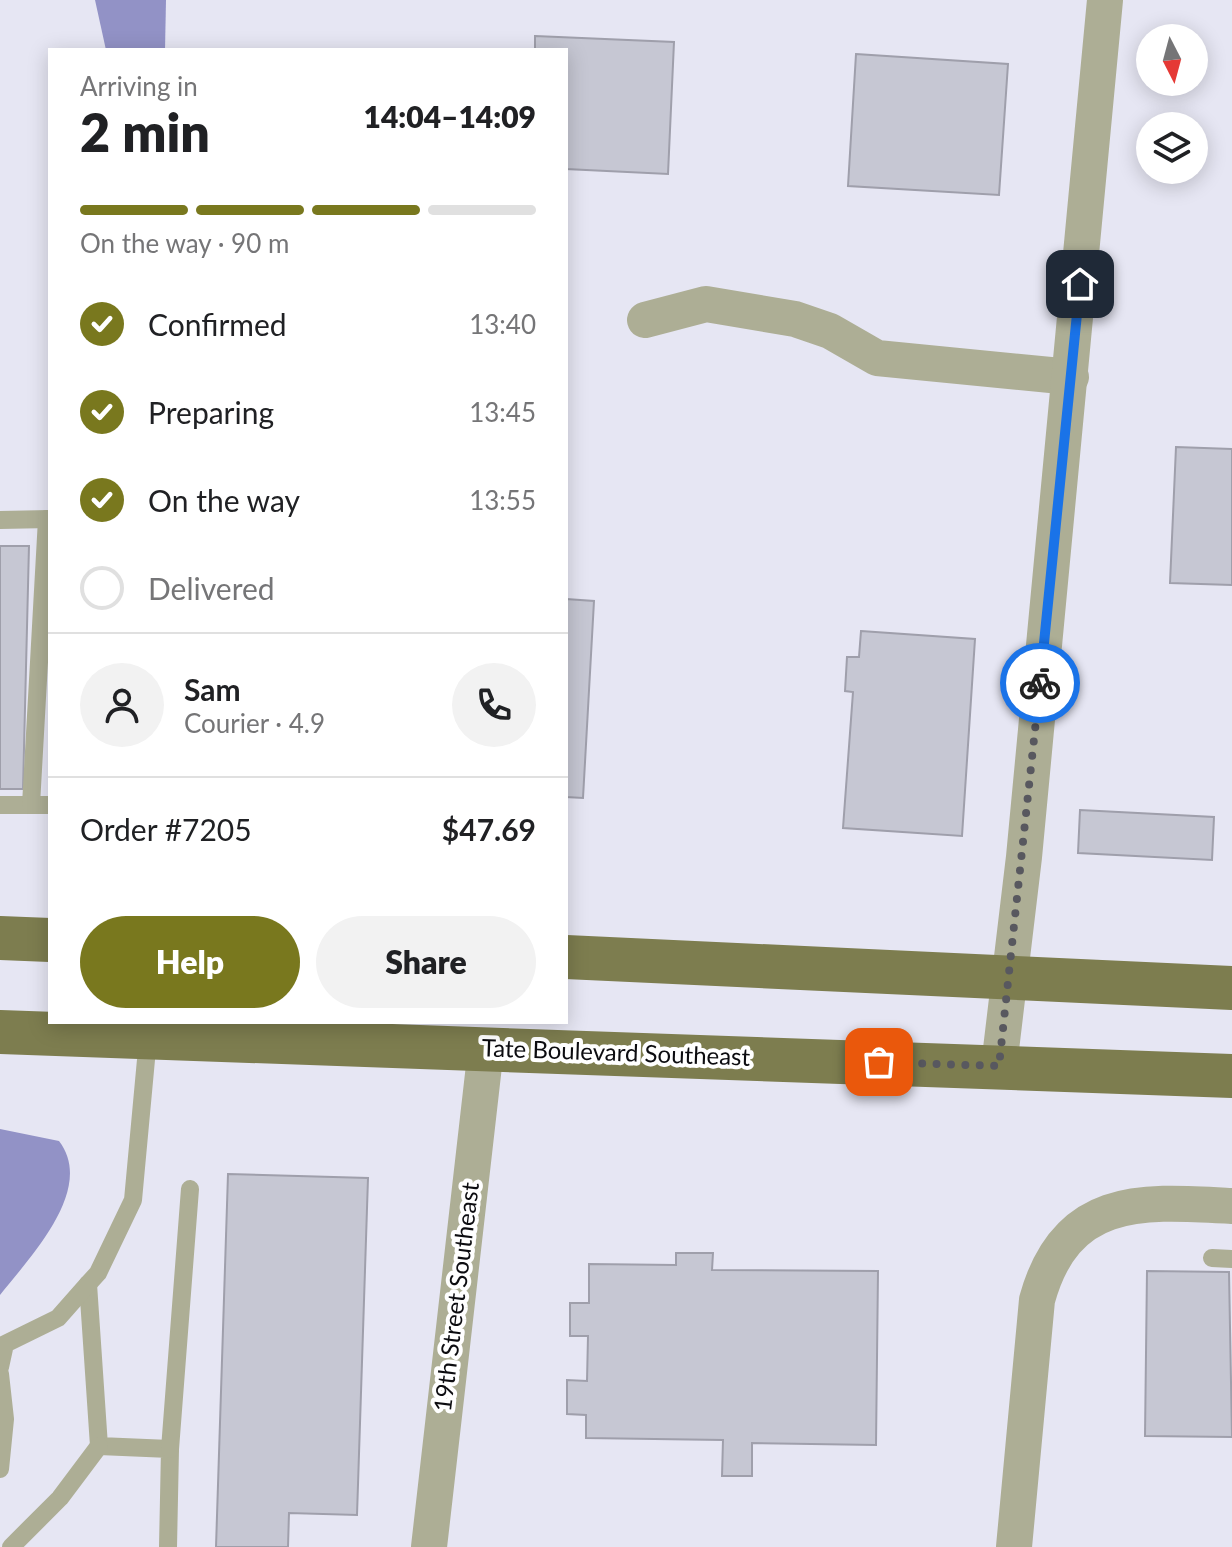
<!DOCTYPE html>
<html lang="en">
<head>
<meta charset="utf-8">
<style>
	body { margin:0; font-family:Lato,sans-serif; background:#f2f2f2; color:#202124; height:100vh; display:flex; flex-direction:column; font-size:30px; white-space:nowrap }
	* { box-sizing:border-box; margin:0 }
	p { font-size:26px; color:#757577 }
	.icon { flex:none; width:44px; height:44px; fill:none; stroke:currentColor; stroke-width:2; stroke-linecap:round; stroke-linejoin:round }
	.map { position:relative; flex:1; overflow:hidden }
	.drawer { position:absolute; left:48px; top:48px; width:520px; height:976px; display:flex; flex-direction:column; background:#fff; border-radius:0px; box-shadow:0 4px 20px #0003 }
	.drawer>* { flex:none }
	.needle { width:52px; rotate:174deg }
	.fabs { position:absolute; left:1136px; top:24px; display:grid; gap:16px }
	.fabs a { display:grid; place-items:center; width:72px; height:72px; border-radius:50%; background:#fff; box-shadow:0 4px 20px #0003; font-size:40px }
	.pin { position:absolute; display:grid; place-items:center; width:68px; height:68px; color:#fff; margin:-34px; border-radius:16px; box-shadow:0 4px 12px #0006 }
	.courier { position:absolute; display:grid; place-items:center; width:80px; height:80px; margin:-40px; border:6px solid #1a73e8; border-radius:50%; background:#fff; color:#222; box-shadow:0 2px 10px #0007 }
	.overview em { font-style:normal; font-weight:800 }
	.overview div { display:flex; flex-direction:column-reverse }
	.overview { display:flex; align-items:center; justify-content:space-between; height:136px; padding:0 32px }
	h1 { font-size:52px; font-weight:800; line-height:60px }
	.bar { display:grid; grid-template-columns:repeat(4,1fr); gap:12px 8px; align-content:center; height:96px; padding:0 32px }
	.bar i { height:10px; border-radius:6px; background:#e0e0e0 }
	.bar .current { background:#79781e }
	.bar p { grid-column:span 4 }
	.line { display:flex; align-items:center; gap:20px; padding:0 32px; border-top:2px solid #e0e0e0 }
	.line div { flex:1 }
	.round { display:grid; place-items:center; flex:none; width:84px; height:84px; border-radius:42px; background:#f2f2f2 }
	ol { padding:0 32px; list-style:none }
	li { display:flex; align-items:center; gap:24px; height:88px }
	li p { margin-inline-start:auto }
	li .icon { padding:8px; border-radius:50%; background:#79781e; color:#fff; stroke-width:4 }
	li:last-child { color:#757577 }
	li i { width:44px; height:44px; border:4px solid #e0e0e0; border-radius:50% }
	.button { display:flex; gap:16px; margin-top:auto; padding:16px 32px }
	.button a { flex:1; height:92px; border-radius:48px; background:#79781e; color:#fff; font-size:32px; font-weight:800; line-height:92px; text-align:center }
	.button a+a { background:#f2f2f2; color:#202124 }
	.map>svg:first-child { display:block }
	.water { fill:#9292c6 }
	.building { fill:#c6c7d3; stroke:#9f9fab; stroke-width:2 }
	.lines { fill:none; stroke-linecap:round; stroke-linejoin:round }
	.lane { stroke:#adae95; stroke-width:18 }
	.street { stroke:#adae95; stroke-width:36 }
	.primary { stroke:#7d7d4f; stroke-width:44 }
	.done { stroke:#58585f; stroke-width:8; stroke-dasharray:0 14.4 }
	.route { stroke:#1a73e8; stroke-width:10 }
	.labels { text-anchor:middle; stroke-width:8; stroke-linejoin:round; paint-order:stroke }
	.street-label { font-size:24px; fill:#0c0c10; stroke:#fff }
</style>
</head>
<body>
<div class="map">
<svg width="1232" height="1547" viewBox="0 0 1232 1547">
	<rect width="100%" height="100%" fill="#e6e6f3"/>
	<g class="water">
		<polygon points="95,0 166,0 165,50 106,50"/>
		<path d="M0 1129 59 1141C96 1189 30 1257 0 1295Z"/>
	</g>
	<g class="building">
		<polygon points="535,36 674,42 668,174 566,169 566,50 535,50"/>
		<polygon points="856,54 1008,64 999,195 848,186"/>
		<polygon points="1176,447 1232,449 1232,585 1170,583"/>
		<polygon points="0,546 29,546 23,789 0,789"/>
		<polygon points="566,599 594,601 583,798 566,797"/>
		<polygon points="861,631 975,639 962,836 843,828 853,692 845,691 847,657 859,657"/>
		<polygon points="1080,810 1214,817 1212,860 1078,853"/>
		<polygon points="228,1174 368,1178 357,1515 289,1513 288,1547 216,1547"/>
		<polygon points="676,1253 713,1253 712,1270 878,1271 876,1445 752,1443 752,1476 722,1476 723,1440 586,1438 586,1415 567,1414 567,1380 587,1381 588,1336 570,1336 570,1303 589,1303 589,1264 676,1265"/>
		<polygon points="1147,1271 1229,1272 1232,1437 1145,1436"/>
	</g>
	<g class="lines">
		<g class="lane">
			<polyline points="0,520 50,519"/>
			<polyline points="0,805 50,805"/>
			<polyline points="31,805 47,519"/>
			<polyline points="1212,1258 1232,1259"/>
			<polyline points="88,1284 99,1446 170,1449 168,1547"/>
			<polyline points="0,1367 5,1344 58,1318 88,1284 98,1273 133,1200 148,1038"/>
			<polyline points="0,1374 5,1419 0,1469"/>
			<polyline points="170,1449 190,1189"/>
			<polyline points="11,1547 60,1498 99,1446"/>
		</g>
		<g class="street">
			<polyline points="645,320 706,304 795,319 830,331 877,358 1071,377"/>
			<polyline points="999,1066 1024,857 1105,0"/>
			<polyline points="429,1547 486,1048"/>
			<path d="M1014 1547 1037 1300C1066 1194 1142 1201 1232 1206"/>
		</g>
		<g class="primary">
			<polyline points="0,938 50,940"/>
			<polyline points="566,957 1232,988"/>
			<polyline points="0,1032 1232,1076"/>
		</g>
	</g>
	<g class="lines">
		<polyline class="done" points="879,1062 999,1066 1040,683"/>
		<polyline class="route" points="1040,683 1080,284"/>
	</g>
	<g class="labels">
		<g class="street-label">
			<text transform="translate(616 1053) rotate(2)" y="8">Tate Boulevard Southeast</text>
			<text transform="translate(457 1297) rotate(-83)" y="8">19th Street Southeast</text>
		</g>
	</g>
</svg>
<div class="fabs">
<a><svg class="needle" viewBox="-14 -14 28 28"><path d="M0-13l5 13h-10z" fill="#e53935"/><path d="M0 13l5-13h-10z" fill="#757577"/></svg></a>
<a><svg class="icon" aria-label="layers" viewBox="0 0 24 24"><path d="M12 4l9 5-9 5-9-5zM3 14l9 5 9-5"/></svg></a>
</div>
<div class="pin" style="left:879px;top:1062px;background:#ea580c"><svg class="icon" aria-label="bag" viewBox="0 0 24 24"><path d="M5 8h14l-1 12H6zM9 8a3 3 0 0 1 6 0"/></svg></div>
<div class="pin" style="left:1080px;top:284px;background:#1f2937"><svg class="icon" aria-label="home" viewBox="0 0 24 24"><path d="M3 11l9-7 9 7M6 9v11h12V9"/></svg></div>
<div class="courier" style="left:1040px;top:683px"><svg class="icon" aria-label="bike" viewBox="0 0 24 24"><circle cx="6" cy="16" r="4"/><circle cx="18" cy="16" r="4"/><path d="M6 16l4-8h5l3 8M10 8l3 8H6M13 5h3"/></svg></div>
<section class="drawer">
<div class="overview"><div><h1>2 min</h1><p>Arriving in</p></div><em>14:04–14:09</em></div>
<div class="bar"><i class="current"></i><i class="current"></i><i class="current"></i><i></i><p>On the way · 90 m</p></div>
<ol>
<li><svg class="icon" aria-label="check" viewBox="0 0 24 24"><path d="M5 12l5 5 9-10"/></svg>Confirmed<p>13:40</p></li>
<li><svg class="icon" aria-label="check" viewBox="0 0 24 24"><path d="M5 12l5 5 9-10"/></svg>Preparing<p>13:45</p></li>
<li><svg class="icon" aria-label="check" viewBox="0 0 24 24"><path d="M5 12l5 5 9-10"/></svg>On the way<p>13:55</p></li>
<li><i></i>Delivered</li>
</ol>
<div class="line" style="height:144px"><a class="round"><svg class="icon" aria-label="person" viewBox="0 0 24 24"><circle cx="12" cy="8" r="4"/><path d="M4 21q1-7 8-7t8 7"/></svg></a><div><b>Sam</b><p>Courier · 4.9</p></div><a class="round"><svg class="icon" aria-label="phone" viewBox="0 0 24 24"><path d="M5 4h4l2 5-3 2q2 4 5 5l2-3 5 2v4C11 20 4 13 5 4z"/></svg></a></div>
<div class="line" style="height:104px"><div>Order #7205</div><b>$47.69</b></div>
<div class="button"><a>Help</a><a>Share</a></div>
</section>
</div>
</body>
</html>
